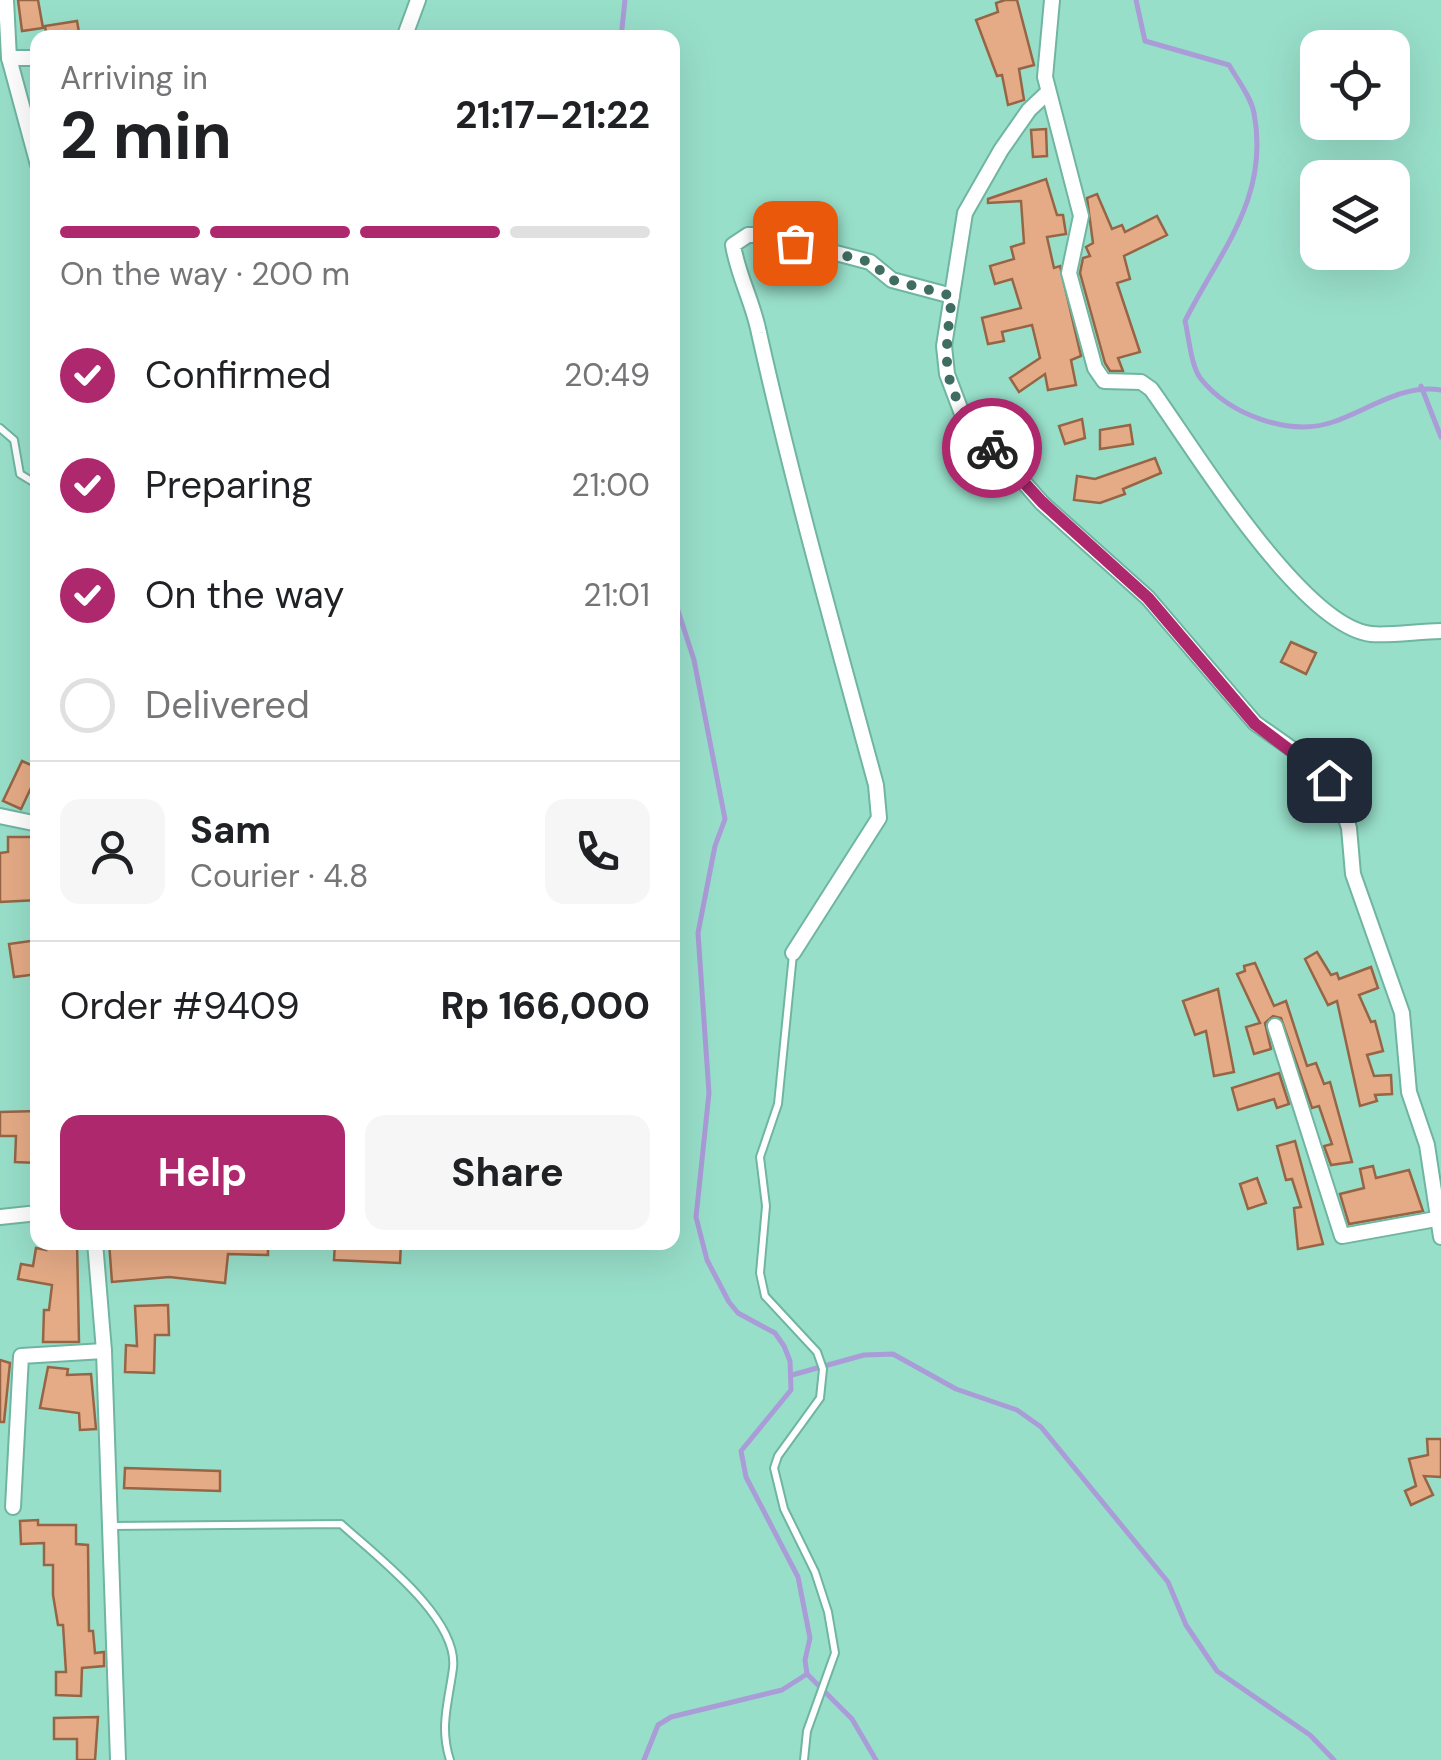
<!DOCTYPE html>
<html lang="en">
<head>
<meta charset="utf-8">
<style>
	body { margin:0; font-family:"DM Sans",sans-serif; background:#f6f6f6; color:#202124; height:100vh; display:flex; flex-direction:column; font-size:38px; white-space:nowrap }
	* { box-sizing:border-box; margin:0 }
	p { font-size:32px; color:#757577 }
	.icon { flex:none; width:55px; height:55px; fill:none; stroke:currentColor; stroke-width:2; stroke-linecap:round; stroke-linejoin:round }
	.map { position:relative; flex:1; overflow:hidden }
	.side { position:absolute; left:30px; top:30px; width:650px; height:1220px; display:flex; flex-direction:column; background:#fff; border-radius:20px; box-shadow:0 10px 40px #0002 }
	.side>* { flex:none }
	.controls { position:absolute; left:1300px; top:30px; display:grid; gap:20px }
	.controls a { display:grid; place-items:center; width:110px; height:110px; border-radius:20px; background:#fff; box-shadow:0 10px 40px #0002; font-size:50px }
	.pin { position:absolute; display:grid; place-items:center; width:85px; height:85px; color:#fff; margin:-42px; border-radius:20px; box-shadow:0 5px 15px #0006 }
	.courier { position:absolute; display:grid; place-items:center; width:100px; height:100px; margin:-50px; border:8px solid #ae286e; border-radius:50%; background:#fff; color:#222; box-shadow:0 2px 12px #0007 }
	.head em { font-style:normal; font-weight:700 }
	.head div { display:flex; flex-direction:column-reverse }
	.head { display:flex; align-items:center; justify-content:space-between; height:170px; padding:0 30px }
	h1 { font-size:65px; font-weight:700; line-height:75px }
	.bar { display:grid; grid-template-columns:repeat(4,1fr); gap:15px 10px; align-content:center; height:120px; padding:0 30px }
	.bar i { height:12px; border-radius:8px; background:#e0e0e0 }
	.bar .selected { background:#ae286e }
	.bar p { grid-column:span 4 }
	.line { display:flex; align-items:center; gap:25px; padding:0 30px; border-top:2px solid #e0e0e0 }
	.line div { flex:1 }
	.round { display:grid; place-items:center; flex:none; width:105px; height:105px; border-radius:20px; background:#f6f6f6 }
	ol { padding:0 30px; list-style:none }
	li { display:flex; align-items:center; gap:30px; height:110px }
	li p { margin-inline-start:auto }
	li .icon { padding:10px; border-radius:50%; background:#ae286e; color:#fff; stroke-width:4 }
	li:last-child { color:#757577 }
	li i { width:55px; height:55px; border:5px solid #e0e0e0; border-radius:50% }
	.primary-button { display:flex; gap:20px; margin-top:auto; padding:20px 30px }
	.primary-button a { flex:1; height:115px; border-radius:20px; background:#ae286e; color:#fff; font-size:40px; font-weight:700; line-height:115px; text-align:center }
	.primary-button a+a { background:#f6f6f6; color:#202124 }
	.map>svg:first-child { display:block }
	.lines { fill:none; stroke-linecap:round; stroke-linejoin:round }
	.stream { stroke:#a99cd7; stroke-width:5 }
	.building { fill:#e5ab86; stroke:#966545; stroke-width:2.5 }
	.service-casing { stroke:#6fb5a1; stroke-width:10 }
	.minor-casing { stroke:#6fb5a1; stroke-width:18 }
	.service { stroke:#fff; stroke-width:6 }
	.minor { stroke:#fff; stroke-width:14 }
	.done { stroke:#406d61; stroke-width:10; stroke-dasharray:0 18 }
	.route { stroke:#ae286e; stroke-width:12 }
</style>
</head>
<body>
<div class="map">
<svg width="1441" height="1760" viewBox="0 0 1441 1760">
	<rect width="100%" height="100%" fill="#98dfca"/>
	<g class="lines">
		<g class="stream">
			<path d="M1136 0 1145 41 1229 65C1237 79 1251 97 1254 113 1270 198 1220 251 1185 321 1189 337 1191 367 1201 379 1230 415 1290 437 1333 422 1368 410 1404 383 1441 390"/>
			<polyline points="621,38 625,0"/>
			<polyline points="1421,386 1441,437"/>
			<polyline points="672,592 694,660 725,819 715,846 698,933 709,1093 696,1217 707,1260 729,1302 738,1313 775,1333 784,1346 790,1361 791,1390 741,1451 746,1477 798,1577 810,1638 805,1660 807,1674 852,1719 876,1760"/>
			<polyline points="792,1375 864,1355 893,1354 956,1389 1017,1410 1041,1427 1168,1582 1186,1625 1217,1671 1310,1735 1334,1760"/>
			<polyline points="644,1760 658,1725 671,1717 782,1690 807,1674"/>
		</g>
	</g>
	<g class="building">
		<polygon points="18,0 38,0 43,28 22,31"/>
		<polygon points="1005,0 1017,0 1034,65 1019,69 1024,100 1008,105 1002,75 997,76 976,20 998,12 996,3"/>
		<polygon points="77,21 80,38 47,38 45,26"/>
		<polygon points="1046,129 1047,156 1033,157 1031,130"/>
		<polygon points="1046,179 1057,215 1063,215 1066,234 1047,237 1054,268 1060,266 1081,356 1071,360 1076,385 1048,390 1045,374 1019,392 1010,378 1040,358 1032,325 1002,332 1004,341 988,344 982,318 1021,308 1012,279 995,284 990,266 1014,259 1011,247 1024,243 1021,201 988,203 988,199"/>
		<polygon points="1097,194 1112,229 1122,225 1125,232 1157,216 1167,235 1124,256 1130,279 1117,283 1140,352 1118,358 1123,371 1110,371 1105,363 1080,273 1083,258 1090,256 1086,247 1093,243 1087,198"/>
		<polygon points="1082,419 1085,438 1065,444 1059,426"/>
		<polygon points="1130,425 1133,444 1100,449 1100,430"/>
		<polygon points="1155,458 1161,473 1123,489 1125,494 1100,503 1074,500 1077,476 1095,479"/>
		<polygon points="1291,642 1316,653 1306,674 1281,662"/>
		<polygon points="22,761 38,768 38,773 21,809 3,801"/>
		<polygon points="8,837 33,837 38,900 0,902 0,853 8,852"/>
		<polygon points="38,940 38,974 14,977 9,944"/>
		<polygon points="1317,952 1331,975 1337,973 1339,979 1371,967 1378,988 1359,995 1371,1022 1375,1021 1383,1051 1367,1055 1374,1076 1391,1075 1392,1094 1375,1095 1377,1101 1360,1106 1337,1001 1328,1005 1305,959"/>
		<polygon points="1255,963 1274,1006 1286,1001 1307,1066 1316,1063 1324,1084 1330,1082 1352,1162 1331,1165 1324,1146 1332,1144 1319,1106 1312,1108 1281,1018 1273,1016 1265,1023 1271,1049 1254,1054 1246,1027 1260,1023 1237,974 1245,971 1244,966"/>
		<polygon points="1218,989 1234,1072 1214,1076 1206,1031 1195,1035 1183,1001"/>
		<polygon points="1279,1073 1289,1104 1277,1108 1274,1099 1238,1110 1232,1088"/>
		<polygon points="38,1111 38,1163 15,1162 16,1136 0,1136 0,1112"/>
		<polygon points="1295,1141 1323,1244 1298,1249 1294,1208 1301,1207 1292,1179 1286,1180 1277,1146"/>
		<polygon points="1373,1166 1376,1178 1409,1170 1423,1211 1349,1224 1340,1194 1364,1188 1360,1169"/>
		<polygon points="1257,1178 1266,1203 1248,1209 1240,1184"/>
		<polygon points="45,1242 77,1242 79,1342 43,1342 44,1310 49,1310 52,1285 18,1279 21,1264 33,1266 36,1248 46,1250"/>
		<polygon points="109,1242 268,1242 268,1255 228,1254 225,1283 169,1277 112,1282"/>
		<polygon points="335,1242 401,1242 400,1263 334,1260"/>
		<polygon points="168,1305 169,1335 155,1335 154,1373 125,1372 126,1345 137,1346 135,1306"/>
		<polygon points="0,1360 10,1363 4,1422 0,1422"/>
		<polygon points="48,1367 68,1369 67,1375 91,1374 96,1429 80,1430 79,1413 40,1408"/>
		<polygon points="1427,1439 1441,1439 1441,1477 1424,1476 1433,1495 1411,1505 1405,1491 1416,1486 1409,1459 1428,1455"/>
		<polygon points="125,1468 220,1471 220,1491 124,1488"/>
		<polygon points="38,1520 38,1525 76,1525 76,1544 88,1545 89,1631 93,1631 95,1653 104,1652 104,1666 82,1668 81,1696 56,1695 56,1672 66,1672 63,1625 58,1625 53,1595 53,1565 44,1565 44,1543 21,1544 20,1521"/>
		<polygon points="98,1717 95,1760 77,1760 77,1739 54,1739 54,1718"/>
	</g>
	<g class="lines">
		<defs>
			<g id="service">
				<polyline points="0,428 14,440 20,474 38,485"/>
				<polyline points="793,954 778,1104 760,1157 766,1206 760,1273 765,1296 817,1352 823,1369 820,1398 778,1456 774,1468 784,1509 815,1572 828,1612 835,1653 807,1731 804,1760"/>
				<path d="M111 1526 341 1524C375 1555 459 1618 453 1668 449 1700 439 1727 450 1760"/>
			</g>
			<g id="minor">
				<polyline points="6,0 9,58 38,165"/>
				<path d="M1052 0 1045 77 1081 216 1069 273 1095 368 1104 381 1141 382 1151 389C1193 447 1301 626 1371 634 1390 636 1420 631 1441 631"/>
				<polyline points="404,38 418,0"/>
				<polyline points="9,58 38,58"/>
				<polyline points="1048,92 1029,110 1001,150 965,213 944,346 947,374 961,411 1042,503 1148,598 1255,723 1312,763 1338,793 1349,828 1353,874 1402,1013 1409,1092 1427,1145 1441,1237"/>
				<polyline points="0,816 38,824"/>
				<path d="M793 953 879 818 876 785C835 634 793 485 759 333 753 302 738 276 733 245L748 235H767L870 262 892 280 952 296"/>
				<polyline points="1275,1026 1342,1236 1436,1219"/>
				<polyline points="0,1217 38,1213"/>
				<polyline points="95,1242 104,1351 118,1760"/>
				<polyline points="13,1507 21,1356 104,1351"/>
			</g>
		</defs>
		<use href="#service" class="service-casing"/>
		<use href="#minor" class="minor-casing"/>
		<use href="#service" class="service"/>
		<use href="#minor" class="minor"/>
	</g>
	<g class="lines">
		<path class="done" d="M795 243 870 262 892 280 952 296C943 372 940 387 992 448"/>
		<polyline class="route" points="992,448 1042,502 1148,598 1255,724 1329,780"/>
	</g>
</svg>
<div class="controls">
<a><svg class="icon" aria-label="locate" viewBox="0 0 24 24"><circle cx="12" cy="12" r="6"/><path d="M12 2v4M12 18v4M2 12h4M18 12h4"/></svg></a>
<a><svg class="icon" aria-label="layers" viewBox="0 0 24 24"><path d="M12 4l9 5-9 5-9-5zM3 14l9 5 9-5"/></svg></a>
</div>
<div class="pin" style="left:795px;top:243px;background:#ea580c"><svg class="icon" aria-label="bag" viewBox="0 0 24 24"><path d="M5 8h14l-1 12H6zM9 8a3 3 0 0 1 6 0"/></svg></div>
<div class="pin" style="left:1329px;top:780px;background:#1f2937"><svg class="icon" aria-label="home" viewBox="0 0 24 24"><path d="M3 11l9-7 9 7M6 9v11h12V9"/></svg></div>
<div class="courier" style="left:992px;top:448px"><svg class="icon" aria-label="bike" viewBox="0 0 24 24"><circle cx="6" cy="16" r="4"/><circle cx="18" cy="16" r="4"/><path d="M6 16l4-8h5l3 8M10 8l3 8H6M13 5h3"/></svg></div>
<section class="side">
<div class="head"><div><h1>2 min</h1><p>Arriving in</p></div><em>21:17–21:22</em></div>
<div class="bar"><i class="selected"></i><i class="selected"></i><i class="selected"></i><i></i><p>On the way · 200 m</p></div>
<ol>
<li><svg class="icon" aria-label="check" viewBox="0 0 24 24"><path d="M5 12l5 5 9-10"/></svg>Confirmed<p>20:49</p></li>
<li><svg class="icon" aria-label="check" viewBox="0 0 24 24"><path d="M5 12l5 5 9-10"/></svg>Preparing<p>21:00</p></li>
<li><svg class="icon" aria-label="check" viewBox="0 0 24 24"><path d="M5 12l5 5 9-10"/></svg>On the way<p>21:01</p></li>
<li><i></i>Delivered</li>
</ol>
<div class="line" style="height:180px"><a class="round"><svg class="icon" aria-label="person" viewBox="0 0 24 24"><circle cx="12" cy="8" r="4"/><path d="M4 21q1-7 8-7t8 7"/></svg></a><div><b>Sam</b><p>Courier · 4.8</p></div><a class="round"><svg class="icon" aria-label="phone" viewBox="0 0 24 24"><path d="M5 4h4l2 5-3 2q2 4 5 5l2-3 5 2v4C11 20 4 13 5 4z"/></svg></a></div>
<div class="line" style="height:130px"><div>Order #9409</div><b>Rp 166,000</b></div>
<div class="primary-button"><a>Help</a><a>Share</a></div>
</section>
</div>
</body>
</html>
